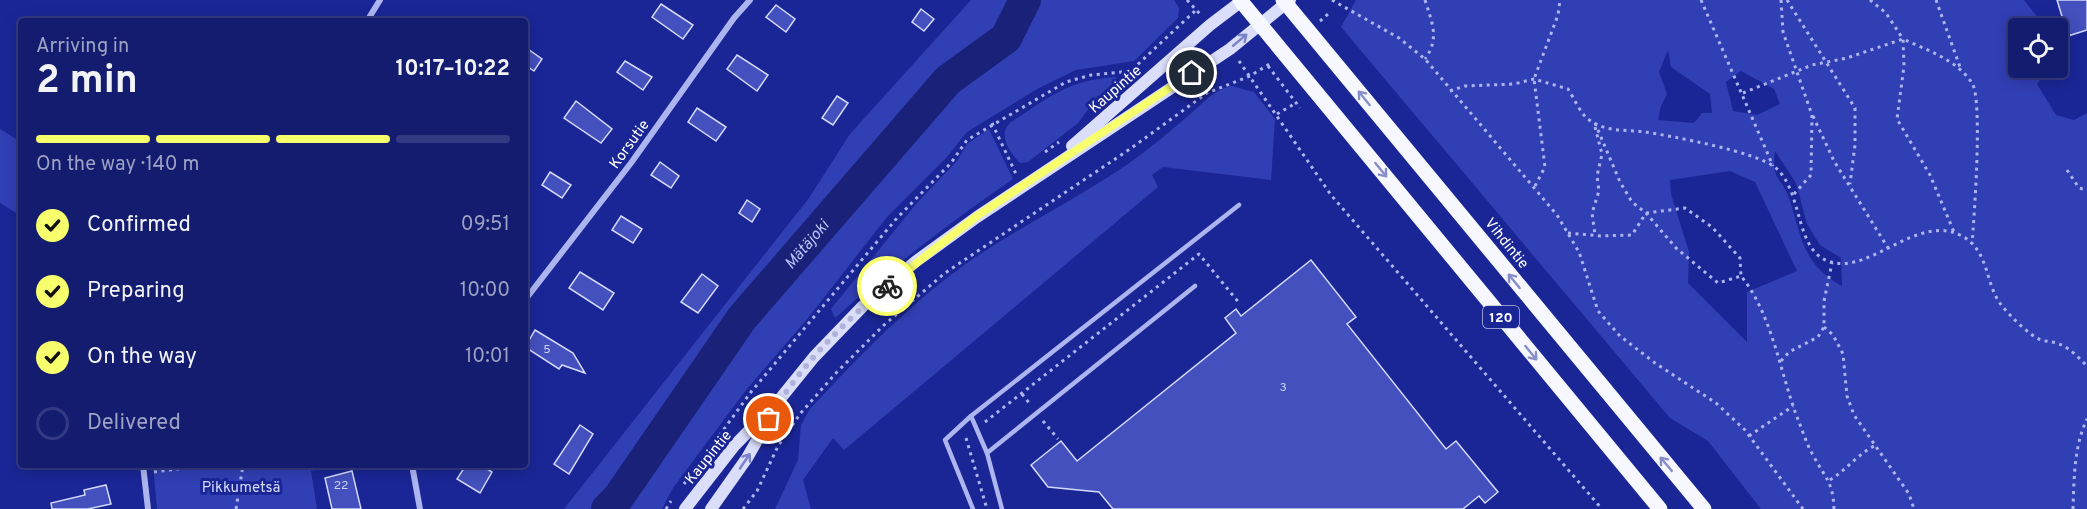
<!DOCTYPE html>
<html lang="en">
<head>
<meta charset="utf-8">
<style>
	body { margin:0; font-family:Overpass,sans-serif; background:#212978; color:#f1f3f6; height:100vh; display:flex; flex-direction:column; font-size:22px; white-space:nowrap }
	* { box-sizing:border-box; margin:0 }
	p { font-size:20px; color:#9da1c3 }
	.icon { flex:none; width:33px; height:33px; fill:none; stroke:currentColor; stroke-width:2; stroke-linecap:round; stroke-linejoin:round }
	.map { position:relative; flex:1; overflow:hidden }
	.panel { position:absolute; left:18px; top:18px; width:510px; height:450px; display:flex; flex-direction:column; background:#141c70; border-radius:6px; box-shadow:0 3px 15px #0003,0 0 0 2px #333a83 }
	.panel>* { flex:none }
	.tools { position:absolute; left:2008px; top:18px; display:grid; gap:12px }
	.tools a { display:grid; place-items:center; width:60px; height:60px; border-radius:6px; background:#141c70; box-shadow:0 3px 15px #0003,0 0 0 2px #333a83; font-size:30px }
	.pin { position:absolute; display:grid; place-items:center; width:51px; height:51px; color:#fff; margin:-26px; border:3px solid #fff; border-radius:50%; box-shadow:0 2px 6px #0007 }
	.courier { position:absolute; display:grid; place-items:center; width:60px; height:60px; margin:-30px; border:4px solid #f7ff6c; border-radius:50%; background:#fff; color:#222; box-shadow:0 2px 8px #0007 }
	.summary em { font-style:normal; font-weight:700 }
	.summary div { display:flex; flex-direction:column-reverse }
	.summary { display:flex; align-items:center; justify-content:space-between; height:102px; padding:0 18px }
	h1 { font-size:39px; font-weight:700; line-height:45px }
	.bar { display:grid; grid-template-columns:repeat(4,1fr); gap:9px 6px; align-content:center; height:72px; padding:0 18px }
	.bar i { height:8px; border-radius:4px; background:#333a83 }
	.bar .active { background:#f7ff6c }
	.bar p { grid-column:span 4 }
	ol { padding:0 18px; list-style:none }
	li { display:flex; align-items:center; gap:18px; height:66px }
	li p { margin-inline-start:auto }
	li .icon { padding:6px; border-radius:50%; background:#f7ff6c; color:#111; stroke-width:4 }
	li:last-child { color:#9da1c3 }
	li i { width:33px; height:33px; border:3px solid #333a83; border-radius:50% }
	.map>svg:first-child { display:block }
	.green { fill:#313fb5; fill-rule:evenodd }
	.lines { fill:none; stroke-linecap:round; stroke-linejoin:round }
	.river { stroke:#192179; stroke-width:32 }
	.building { fill:#4350bd; stroke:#d4d9fb; stroke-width:1.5 }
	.path { stroke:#adb5f0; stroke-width:3; stroke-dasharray:3 4.5; stroke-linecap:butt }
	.service { stroke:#adb5f0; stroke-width:4.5 }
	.minor { stroke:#adb5f0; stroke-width:6 }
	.secondary { stroke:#dbdefb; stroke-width:12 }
	.primary { stroke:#f6f7ff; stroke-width:15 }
	.oneway { stroke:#7a82c8 }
	.oneway2 { stroke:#888eca }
	.done { stroke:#afb3da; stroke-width:6; stroke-dasharray:0 10.8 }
	.route { stroke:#f7ff6c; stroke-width:8 }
	.labels { text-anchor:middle; stroke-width:6; stroke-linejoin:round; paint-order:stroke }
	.number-label { font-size:12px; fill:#d0d3ee }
	.shield { fill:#1a2696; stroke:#babee0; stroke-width:1.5 }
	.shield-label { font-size:14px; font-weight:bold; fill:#fff }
	.street-label { font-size:15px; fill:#fff; stroke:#1a2696 }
	.park-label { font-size:15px; fill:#d4d9fb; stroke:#1a2696 }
	.water-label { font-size:16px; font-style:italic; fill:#bac1f7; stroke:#1a2696 }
</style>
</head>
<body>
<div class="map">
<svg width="2087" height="509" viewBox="0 0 2087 509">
	<rect width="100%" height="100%" fill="#1a2696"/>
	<g class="green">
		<polygon points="971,0 1174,0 1179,8 1178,18 1134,61 1076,70 1039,88 967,132 946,158 887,217 808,318 746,390 673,488 662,509 564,509 809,198 850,134"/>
		<path d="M1356 0H2024L2046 28H2019V68H2049L2037 84 2056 115 2074 120 2087 113V509H1761L1708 441 1670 418 1341 27ZM1668 50 1671 67 1710 94 1712 113H1702L1694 123 1658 120 1661 106 1667 94 1659 72ZM1741 71 1774 89 1780 104 1757 115 1733 111 1726 82ZM1775 151 1796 183 1807 224 1820 245 1841 258 1842 286C1802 264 1802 237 1789 198 1781 176 1771 181 1775 151ZM1730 171 1755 182 1797 271 1747 292V342L1688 283 1689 252 1671 194 1670 180Z"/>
		<path d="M1116 77 1117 80 1095 100 1078 123 1028 162 1020 163C1009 152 997 134 1011 122 1050 97 1068 80 1116 77Z"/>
		<path d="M1232 86 1254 92 1275 119 1271 180 1163 167 1152 175 1158 187 844 450 833 438 803 480 811 509H775L798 460 801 425 810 409C860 355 912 301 973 259 1023 225 1078 198 1128 164 1149 149 1169 132 1188 116 1204 103 1211 91 1232 86Z"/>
		<polygon points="0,129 21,142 21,216 0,203"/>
		<path d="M989 129 1013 179C950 222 892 267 835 318L831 309 916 204 957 161 967 144Z"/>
		<polygon points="153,465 329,465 311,471 317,509 157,509"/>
	</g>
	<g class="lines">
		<path class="river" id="s1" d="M607 509 618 498 742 318 948 80 1006 38 1025 0"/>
	</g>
	<g class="building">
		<polygon points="2057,0 2087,0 2087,30 2068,36"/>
		<polygon points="661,4 693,25 683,39 652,17"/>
		<polygon points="776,5 795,19 786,32 766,17"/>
		<polygon points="921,9 934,19 924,31 912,22"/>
		<polygon points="525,47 542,59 534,71 525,65"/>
		<polygon points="737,55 768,75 757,91 727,69"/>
		<polygon points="625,61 652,77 643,90 617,72"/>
		<polygon points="837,96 848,103 833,125 822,118"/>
		<polygon points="576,101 612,129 601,143 564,118"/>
		<polygon points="697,108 726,127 716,141 688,122"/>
		<polygon points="660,162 679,176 671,188 651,175"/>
		<polygon points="550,172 571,185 562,198 542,185"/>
		<polygon points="747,200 760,209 752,222 739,213"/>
		<polygon points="621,216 642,229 633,243 612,230"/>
		<polygon points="1311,260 1356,317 1347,324 1446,449 1456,441 1498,492 1485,503 1479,496 1463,509 1113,509 1099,492 1048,487 1031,465 1061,441 1077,461 1236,333 1225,318 1236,309 1241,316"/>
		<polygon points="580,272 614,293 603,310 569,288"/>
		<polygon points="702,274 718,286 698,313 681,302"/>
		<polygon points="535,330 573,353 585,373 562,365 559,369 525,347"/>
		<polygon points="580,425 593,434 569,474 554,464"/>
		<polygon points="466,465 481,465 492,472 480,493 457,479"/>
		<polygon points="352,471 361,509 332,509 325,478"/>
		<polygon points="106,485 111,504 88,509 52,509 51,503 85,495 84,490"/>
	</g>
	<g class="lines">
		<g class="path">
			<polyline points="1187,0 1200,14"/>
			<polyline points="1332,0 1399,38 1425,59 1557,215 1579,252 1598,311 1620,336 1655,363 1716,403 1745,430 1803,509"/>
			<path d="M1425 0C1432 23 1440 38 1425 59"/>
			<polyline points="1701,0 1773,166"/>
			<polyline points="1781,0 1783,32 1812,115 1811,175 1794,194"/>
			<polyline points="1787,0 1855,108 1855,145 1850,184"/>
			<polyline points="1870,0 1886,13 1903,39 1904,66 1897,119 1930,175 1954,232"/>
			<polyline points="1936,0 1960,67"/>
			<polyline points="1320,21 1328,14"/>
			<polyline points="1239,61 1331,195 1602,509"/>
			<polyline points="1268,66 1300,108"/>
			<path d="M1450 91 1465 86 1514 84 1534 79 1568 89C1574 98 1580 113 1588 119 1606 133 1625 129 1645 132 1671 136 1758 152 1776 168 1804 193 1794 252 1831 262 1870 274 1917 214 1960 235 1991 250 1984 286 2003 307 2011 317 2029 335 2041 340 2047 342 2053 341 2059 344 2070 348 2079 358 2087 366"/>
			<path d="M1743 93 1812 65 1847 58 1903 39C1927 50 1957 60 1972 83 1983 99 1974 219 1972 244"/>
			<polyline points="1105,95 1196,10"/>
			<polyline points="1277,114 1296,103"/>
			<polyline points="1813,116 1834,161 1888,248"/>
			<polyline points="992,123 1016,174 1018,172"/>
			<path d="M1595 123 1620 182 1632 202 1646 213 1676 248 1718 283 1741 276C1772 314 1780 372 1797 417 1802 429 1806 443 1813 455 1825 478 1833 481 1834 509"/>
			<polyline points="1595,127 1602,154 1597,176 1599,191 1592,213 1595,235"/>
			<polyline points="1045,152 1059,142"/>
			<polyline points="2067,170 2079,188 2087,190"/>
			<polyline points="1535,186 1545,167 1534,79 1558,15 1560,0"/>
			<polyline points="1646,213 1685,208 1712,227 1740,258 1741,276"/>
			<polyline points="1568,233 1601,236 1632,235 1646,213"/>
			<polyline points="1824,327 1833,335 1843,354 1847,396 1854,415 1909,494 1914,509"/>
			<polyline points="1781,361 1789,352 1818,337 1824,327 1824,301 1832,263"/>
			<polyline points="1022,394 1030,404"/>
			<polyline points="1043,421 1058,439"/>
			<polyline points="985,422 1199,254 1240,304"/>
			<polyline points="1749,436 1793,406"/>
			<polyline points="966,438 987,509"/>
			<polyline points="154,472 209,465"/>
			<path d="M1830 480C1846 470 1857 455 1874 446"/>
			<polyline points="684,484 751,392 897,218 951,163 967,140 1066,82 1091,75 1132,71"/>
			<polyline points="236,509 243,465"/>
			<polyline points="666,509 671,501"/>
			<polyline points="743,509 757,491 778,446 800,414 836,373 884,325 945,273 1130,149 1207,93 1250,76 1271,63"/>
			<path d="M2073 509C2074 479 2074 446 2087 419"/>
		</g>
		<g class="service">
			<polyline points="971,416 987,453"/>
			<polyline points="973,509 945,440 971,416 1239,205"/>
			<polyline points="1002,509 987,453 1195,286"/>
		</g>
		<g class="minor">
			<polyline points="367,21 380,0"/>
			<polyline points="525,300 631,163 734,18 750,0"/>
			<polyline points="143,465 148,509"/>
			<polyline points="412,465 420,509"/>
		</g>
		<g class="secondary">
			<polyline points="1072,146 1210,25 1243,0"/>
			<polyline points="685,509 734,446 780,399 814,357 863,306 915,262 977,217 1230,49 1290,0"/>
			<polyline points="711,509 747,458 772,414"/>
		</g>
		<g class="primary">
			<polyline points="1240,0 1660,509"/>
			<polyline points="1283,0 1704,509"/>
		</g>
	</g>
	<defs><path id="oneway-shaft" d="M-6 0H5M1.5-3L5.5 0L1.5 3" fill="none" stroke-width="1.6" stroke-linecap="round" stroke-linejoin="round" transform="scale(1.5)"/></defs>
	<g class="oneway">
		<use href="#oneway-shaft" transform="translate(1240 40) rotate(-40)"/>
		<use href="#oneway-shaft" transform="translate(745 461) rotate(-56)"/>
	</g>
	<g class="oneway2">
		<use href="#oneway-shaft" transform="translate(1364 98) rotate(-129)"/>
		<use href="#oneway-shaft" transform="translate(1381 170) rotate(51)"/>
		<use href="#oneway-shaft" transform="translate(1514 281) rotate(-129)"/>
		<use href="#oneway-shaft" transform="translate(1531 353) rotate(51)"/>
		<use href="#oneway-shaft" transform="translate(1666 464) rotate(-130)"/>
	</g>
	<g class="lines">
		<path class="done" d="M769 419C798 368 842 324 887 286"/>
		<polyline class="route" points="887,286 977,216 1192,73"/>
	</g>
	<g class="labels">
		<g class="number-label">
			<text x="547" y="353">5</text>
			<text x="1283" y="391">3</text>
			<text x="341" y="489">22</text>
		</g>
		<rect class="shield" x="1483" y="306" width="36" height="22" rx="4.5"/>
		<g class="shield-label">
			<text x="1501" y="322">120</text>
		</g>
		<g class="street-label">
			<text transform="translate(1115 89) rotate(-41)" y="5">Kaupintie</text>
			<text transform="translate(629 144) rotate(-54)" y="5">Korsutie</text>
			<text transform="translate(1507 243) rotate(51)" y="5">Vihdintie</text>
			<text transform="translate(708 457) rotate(-51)" y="5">Kaupintie</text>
		</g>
		<g class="park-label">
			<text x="241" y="492">Pikkumetsä</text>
		</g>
		<g class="water-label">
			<text dy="6" stroke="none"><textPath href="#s1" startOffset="332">Mätäjoki</textPath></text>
		</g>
	</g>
</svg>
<div class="tools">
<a><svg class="icon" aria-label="locate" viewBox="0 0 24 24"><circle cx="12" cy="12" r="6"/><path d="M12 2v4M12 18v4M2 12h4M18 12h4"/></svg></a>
</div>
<div class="pin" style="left:769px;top:419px;background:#ea580c"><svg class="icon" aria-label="bag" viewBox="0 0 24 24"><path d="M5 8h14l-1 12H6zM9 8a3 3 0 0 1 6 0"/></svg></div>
<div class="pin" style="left:1192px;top:73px;background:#1f2937"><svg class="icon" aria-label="home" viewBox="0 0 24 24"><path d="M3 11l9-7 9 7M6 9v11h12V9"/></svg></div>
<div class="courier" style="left:887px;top:286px"><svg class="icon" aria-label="bike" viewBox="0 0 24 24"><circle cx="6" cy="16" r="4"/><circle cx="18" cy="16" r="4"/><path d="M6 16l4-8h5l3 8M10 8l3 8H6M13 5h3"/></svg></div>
<section class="panel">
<div class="summary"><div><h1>2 min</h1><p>Arriving in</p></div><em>10:17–10:22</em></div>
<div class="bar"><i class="active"></i><i class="active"></i><i class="active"></i><i></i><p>On the way · 140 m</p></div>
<ol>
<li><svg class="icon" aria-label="check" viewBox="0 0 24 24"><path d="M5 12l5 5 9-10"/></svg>Confirmed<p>09:51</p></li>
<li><svg class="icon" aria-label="check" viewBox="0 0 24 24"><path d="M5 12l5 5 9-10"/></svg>Preparing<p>10:00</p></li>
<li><svg class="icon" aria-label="check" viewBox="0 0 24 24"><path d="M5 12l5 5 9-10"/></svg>On the way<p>10:01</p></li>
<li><i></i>Delivered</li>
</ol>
</section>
</div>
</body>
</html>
